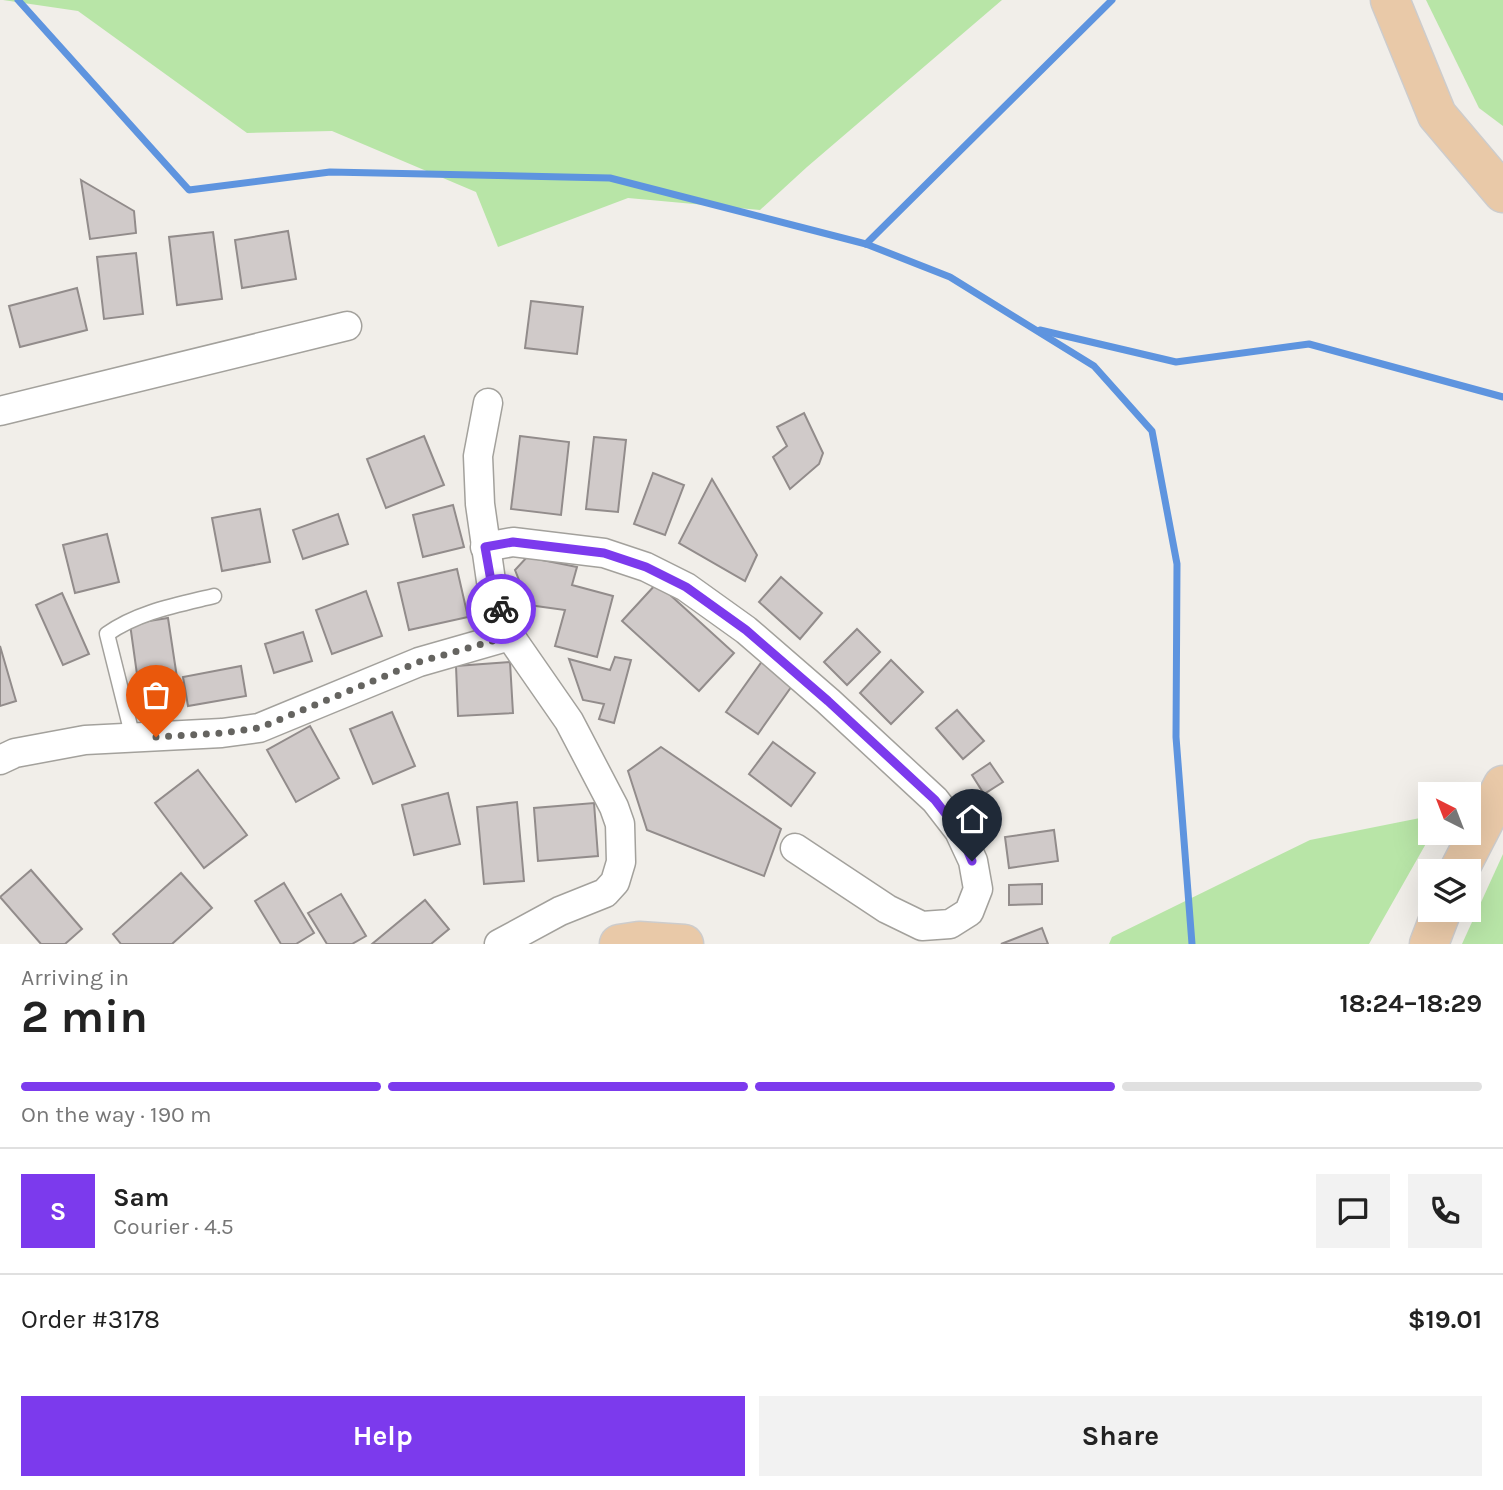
<!DOCTYPE html>
<html lang="en">
<head>
<meta charset="utf-8">
<style>
	body { margin:0; font-family:Karla,sans-serif; background:#f2f2f2; color:#222; height:100vh; display:flex; flex-direction:column; font-size:26px; white-space:nowrap }
	* { box-sizing:border-box; margin:0 }
	p { font-size:23px; color:#767676 }
	.icon { flex:none; width:38px; height:38px; fill:none; stroke:currentColor; stroke-width:2; stroke-linecap:round; stroke-linejoin:round }
	.map { position:relative; height:944px; overflow:hidden }
	.side { display:flex; flex-direction:column; background:#fff; flex:1 }
	.side>* { flex:none }
	.needle { width:46px; rotate:318deg }
	.controls { position:absolute; left:1418px; top:782px; display:grid; gap:14px }
	.controls a { display:grid; place-items:center; width:63px; height:63px; border-radius:0px; background:#fff; box-shadow:0 7px 28px #0002; font-size:35px }
	.pin { position:absolute; display:grid; place-items:center; width:60px; height:60px; color:#fff; margin:-72px -30px; border-radius:50% 50% 50% 0; rotate:-45deg; box-shadow:0 0 7px #0007 }
	.pin .icon { rotate:45deg }
	.courier { position:absolute; display:grid; place-items:center; width:70px; height:70px; margin:-35px; border:5px solid #7c3aed; border-radius:50%; background:#fff; color:#222; box-shadow:0 2px 9px #0007 }
	.summary em { font-style:normal; font-weight:700 }
	.summary div { display:flex; flex-direction:column-reverse }
	.summary { display:flex; align-items:center; justify-content:space-between; height:119px; padding:0 21px }
	h1 { font-size:46px; font-weight:700; line-height:52px }
	.bar { display:grid; grid-template-columns:repeat(4,1fr); gap:10px 7px; align-content:center; height:84px; padding:0 21px }
	.bar i { height:9px; border-radius:5px; background:#e0e0e0 }
	.bar .on { background:#7c3aed }
	.bar p { grid-column:span 4 }
	.line { display:flex; align-items:center; gap:18px; padding:0 21px; border-top:2px solid #e0e0e0 }
	.line div { flex:1 }
	.round { display:grid; place-items:center; flex:none; width:74px; height:74px; border-radius:0px; background:#f2f2f2 }
	.action { display:flex; gap:14px; margin-top:auto; padding:14px 21px }
	.action a { flex:1; height:80px; border-radius:0px; background:#7c3aed; color:#fff; font-size:28px; font-weight:700; line-height:80px; text-align:center }
	.action a+a { background:#f2f2f2; color:#222 }
	.map>svg:first-child { display:block }
	.green { fill:#b8e5a7 }
	.lines { fill:none; stroke-linecap:round; stroke-linejoin:round }
	.stream { stroke:#5e94df; stroke-width:7 }
	.building { fill:#d0cac9; stroke:#928c8b; stroke-width:2 }
	.service-casing { stroke:#a3a19c; stroke-width:17 }
	.minor-casing { stroke:#a3a19c; stroke-width:31 }
	.primary-casing { stroke:#cdcccc; stroke-width:41 }
	.service { stroke:#fff; stroke-width:14 }
	.minor { stroke:#fff; stroke-width:28 }
	.primary { stroke:#e9c9a8; stroke-width:38 }
	.done { stroke:#656460; stroke-width:7; stroke-dasharray:0 12.6 }
	.route { stroke:#7c3aed; stroke-width:9 }
</style>
</head>
<body>
<div class="map">
<svg width="1503" height="944" viewBox="0 0 1503 944">
	<rect width="100%" height="100%" fill="#f1eee9"/>
	<g class="green">
		<polygon points="3,0 1002,0 807,167 760,210 628,198 498,247 476,192 332,131 247,133 78,11"/>
		<polygon points="1426,0 1503,0 1503,126 1479,108"/>
		<polygon points="1430,816 1430,833 1432,833 1369,944 1109,944 1112,937 1310,840"/>
		<polygon points="1503,854 1503,944 1462,944"/>
	</g>
	<g class="lines">
		<g class="stream">
			<polyline points="18,0 189,190 330,172 610,178 866,244 950,277 1094,366 1152,431 1177,564 1176,737 1192,944"/>
			<polyline points="866,244 1112,0"/>
			<polyline points="1040,330 1176,362 1309,344 1503,397"/>
		</g>
	</g>
	<g class="building">
		<polygon points="81,180 134,211 136,233 90,239"/>
		<polygon points="288,231 296,279 242,288 235,240"/>
		<polygon points="213,232 222,299 177,305 169,237"/>
		<polygon points="136,253 143,314 104,319 97,257"/>
		<polygon points="77,288 87,330 20,347 9,306"/>
		<polygon points="531,301 583,307 577,354 525,348"/>
		<polygon points="804,413 823,453 819,464 790,489 773,457 787,446 777,427"/>
		<polygon points="424,436 444,485 386,508 367,459"/>
		<polygon points="520,436 569,442 561,515 511,509"/>
		<polygon points="594,437 626,440 618,512 586,509"/>
		<polygon points="653,473 684,485 665,535 634,524"/>
		<polygon points="712,479 757,555 745,581 679,543"/>
		<polygon points="453,505 464,547 423,557 413,515"/>
		<polygon points="260,509 270,562 222,571 212,518"/>
		<polygon points="338,514 348,544 303,559 293,530"/>
		<polygon points="107,534 119,582 75,593 63,545"/>
		<polygon points="527,557 577,567 572,585 613,596 597,657 555,646 565,610 529,605 515,570"/>
		<polygon points="457,569 468,617 409,630 398,583"/>
		<polygon points="781,577 822,613 800,639 759,602"/>
		<polygon points="657,583 734,653 699,691 622,621"/>
		<polygon points="366,591 382,636 332,654 316,610"/>
		<polygon points="62,593 89,654 63,665 36,605"/>
		<polygon points="168,618 179,691 140,696 130,624"/>
		<polygon points="857,629 880,652 847,685 824,662"/>
		<polygon points="303,632 312,661 274,673 265,644"/>
		<polygon points="0,646 16,701 0,706"/>
		<polygon points="615,657 631,660 614,723 599,719 604,704 583,700 569,659 610,670"/>
		<polygon points="763,660 794,683 758,734 726,712"/>
		<polygon points="891,660 923,692 891,724 860,693"/>
		<polygon points="510,662 513,713 458,716 456,666"/>
		<polygon points="241,666 246,696 188,706 183,677"/>
		<polygon points="957,710 984,741 963,759 936,728"/>
		<polygon points="392,712 415,766 373,784 350,729"/>
		<polygon points="310,726 339,778 296,802 267,750"/>
		<polygon points="773,742 815,773 791,806 749,774"/>
		<polygon points="661,747 781,829 764,876 647,830 628,771"/>
		<polygon points="990,763 1003,782 984,794 972,775"/>
		<polygon points="198,770 247,835 204,868 155,803"/>
		<polygon points="448,793 460,844 414,855 402,805"/>
		<polygon points="517,802 524,881 484,884 477,807"/>
		<polygon points="594,803 598,856 538,861 534,808"/>
		<polygon points="1054,830 1058,861 1009,868 1005,837"/>
		<polygon points="31,870 82,929 65,944 41,944 0,897"/>
		<polygon points="181,873 212,908 172,944 121,944 113,934"/>
		<polygon points="284,883 314,933 296,944 281,944 255,901"/>
		<polygon points="1042,884 1042,904 1009,905 1009,885"/>
		<polygon points="341,894 366,936 352,944 327,944 308,913"/>
		<polygon points="425,900 449,929 431,944 372,944"/>
		<polygon points="1042,928 1048,944 1001,944"/>
	</g>
	<g class="lines">
		<defs>
			<path id="service" d="M133 738 107 634C138 612 177 605 214 596"/>
			<g id="minor">
				<polyline points="488,403 478,456 480,504 491,581 510,636 569,721 614,807 620,824 621,862 615,882 605,893 560,911 499,944"/>
				<polyline points="0,411 347,326"/>
				<polyline points="485,547 513,542 604,553 646,567 686,587 746,630 828,701 935,800 959,831 973,861 978,889 969,912 950,924 922,926 887,909 795,848"/>
				<polyline points="0,760 15,753 85,740 222,733 259,728 419,662 510,636"/>
			</g>
			<g id="primary">
				<polyline points="1390,0 1437,115 1503,193"/>
				<polyline points="1458,872 1503,785"/>
				<polyline points="619,944 639,941 684,944"/>
				<polyline points="1429,944 1442,910"/>
			</g>
		</defs>
		<use href="#service" class="service-casing"/>
		<use href="#minor" class="minor-casing"/>
		<use href="#primary" class="primary-casing"/>
		<use href="#service" class="service"/>
		<use href="#minor" class="minor"/>
		<use href="#primary" class="primary"/>
	</g>
	<g class="lines">
		<polyline class="done" points="156,737 222,733 259,728 419,662 510,636 501,609"/>
		<polyline class="route" points="501,609 491,581 485,547 513,542 604,553 646,567 686,587 746,630 828,701 935,800 959,831 972,861"/>
	</g>
</svg>
<div class="controls">
<a><svg class="needle" viewBox="-14 -14 28 28"><path d="M0-13l5 13h-10z" fill="#e53935"/><path d="M0 13l5-13h-10z" fill="#767676"/></svg></a>
<a><svg class="icon" aria-label="layers" viewBox="0 0 24 24"><path d="M12 4l9 5-9 5-9-5zM3 14l9 5 9-5"/></svg></a>
</div>
<div class="pin" style="left:156px;top:737px;background:#ea580c"><svg class="icon" aria-label="bag" viewBox="0 0 24 24"><path d="M5 8h14l-1 12H6zM9 8a3 3 0 0 1 6 0"/></svg></div>
<div class="pin" style="left:972px;top:861px;background:#1f2937"><svg class="icon" aria-label="home" viewBox="0 0 24 24"><path d="M3 11l9-7 9 7M6 9v11h12V9"/></svg></div>
<div class="courier" style="left:501px;top:609px"><svg class="icon" aria-label="bike" viewBox="0 0 24 24"><circle cx="6" cy="16" r="4"/><circle cx="18" cy="16" r="4"/><path d="M6 16l4-8h5l3 8M10 8l3 8H6M13 5h3"/></svg></div>
</div>
<section class="side">
<div class="summary"><div><h1>2 min</h1><p>Arriving in</p></div><em>18:24–18:29</em></div>
<div class="bar"><i class="on"></i><i class="on"></i><i class="on"></i><i></i><p>On the way · 190 m</p></div>
<div class="line" style="height:126px"><b class="round" style="background:#7c3aed;color:#fff">S</b><div><b>Sam</b><p>Courier · 4.5</p></div><a class="round"><svg class="icon" aria-label="chat" viewBox="0 0 24 24"><path d="M4 5h16v11H9l-5 4z"/></svg></a><a class="round"><svg class="icon" aria-label="phone" viewBox="0 0 24 24"><path d="M5 4h4l2 5-3 2q2 4 5 5l2-3 5 2v4C11 20 4 13 5 4z"/></svg></a></div>
<div class="line" style="height:91px"><div>Order #3178</div><b>$19.01</b></div>
<div class="action"><a>Help</a><a>Share</a></div>
</section>
</body>
</html>
